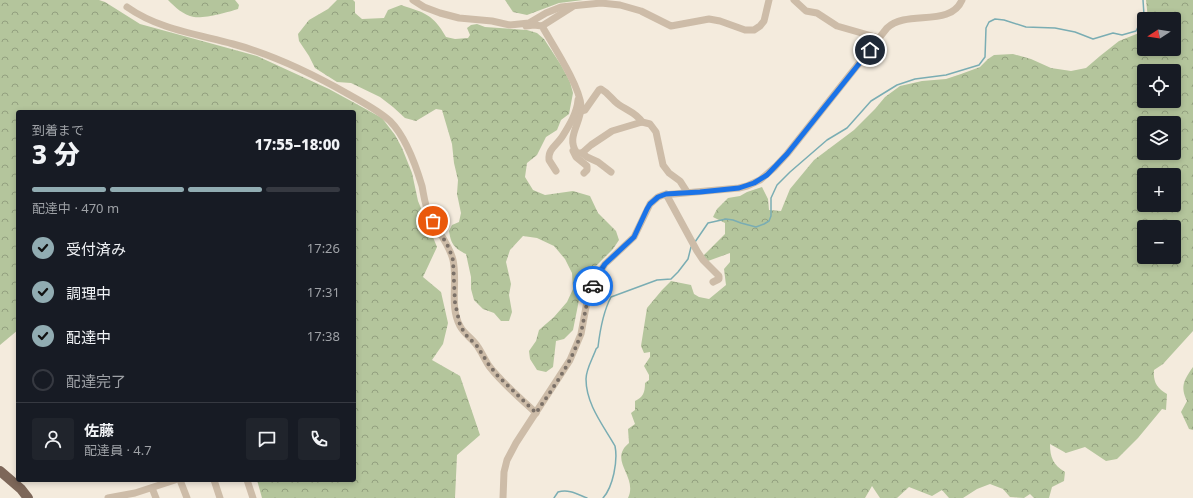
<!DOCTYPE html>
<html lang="ja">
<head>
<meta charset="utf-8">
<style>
	body { margin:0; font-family:"Noto Sans","Noto Sans JP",sans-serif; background:#20242c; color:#f1f3f6; height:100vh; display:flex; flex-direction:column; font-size:15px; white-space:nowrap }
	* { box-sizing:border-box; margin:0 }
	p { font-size:13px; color:#9ea1a6 }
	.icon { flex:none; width:22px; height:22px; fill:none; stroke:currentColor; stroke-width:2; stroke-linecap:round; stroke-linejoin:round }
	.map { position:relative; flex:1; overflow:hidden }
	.panel { position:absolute; left:16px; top:110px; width:340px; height:372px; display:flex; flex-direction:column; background:#171b24; border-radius:4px; box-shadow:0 2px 6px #0003 }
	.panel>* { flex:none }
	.needle { width:26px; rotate:258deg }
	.fabs { position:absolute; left:1137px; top:12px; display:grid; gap:8px }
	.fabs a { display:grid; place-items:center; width:44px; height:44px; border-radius:4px; background:#171b24; box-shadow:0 2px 6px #0003; font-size:20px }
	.pin { position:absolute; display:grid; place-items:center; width:34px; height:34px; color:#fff; margin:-17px; border:2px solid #fff; border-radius:50%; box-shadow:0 1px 4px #0007 }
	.courier { position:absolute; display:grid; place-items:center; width:40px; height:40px; margin:-20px; border:3px solid #1a73e8; border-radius:50%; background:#fff; color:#222; box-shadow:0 1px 5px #0007 }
	.head em { font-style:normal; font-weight:800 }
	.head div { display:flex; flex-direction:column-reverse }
	.head { display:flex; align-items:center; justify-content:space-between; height:68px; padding:0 16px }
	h1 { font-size:26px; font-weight:800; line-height:30px }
	.bar { display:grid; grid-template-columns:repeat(4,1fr); gap:6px 4px; align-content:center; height:48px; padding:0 16px }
	.bar i { height:5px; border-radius:3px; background:#363941 }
	.bar .on { background:#91acb2 }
	.bar p { grid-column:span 4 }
	.line { display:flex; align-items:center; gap:10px; padding:0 16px; border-top:1px solid #363941 }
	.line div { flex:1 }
	.round { display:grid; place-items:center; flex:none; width:42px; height:42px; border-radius:4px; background:#20242c }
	ol { padding:0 16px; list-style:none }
	li { display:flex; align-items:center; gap:12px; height:44px }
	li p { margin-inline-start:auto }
	li .icon { padding:4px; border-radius:50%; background:#91acb2; color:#111; stroke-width:4 }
	li:last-child { color:#9ea1a6 }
	li i { width:22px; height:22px; border:2px solid #363941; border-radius:50% }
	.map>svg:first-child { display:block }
	.forest { fill:url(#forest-crowns); fill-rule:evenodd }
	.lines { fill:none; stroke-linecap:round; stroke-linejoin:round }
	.stream { stroke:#7aadb3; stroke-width:1.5 }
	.street { stroke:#cdbca8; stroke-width:7 }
	.primary { stroke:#7d6759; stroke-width:10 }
	.done { stroke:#7b7168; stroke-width:4; stroke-dasharray:0 7.2 }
	.route { stroke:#1a73e8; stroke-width:5 }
</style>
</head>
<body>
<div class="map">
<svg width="1193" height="498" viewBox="0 0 1193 498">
	<defs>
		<pattern id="forest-crowns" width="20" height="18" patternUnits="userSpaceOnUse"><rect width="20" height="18" fill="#b4c59c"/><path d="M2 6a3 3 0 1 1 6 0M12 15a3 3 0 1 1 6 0" fill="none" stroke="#93a07f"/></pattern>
	</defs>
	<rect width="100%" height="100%" fill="#f4ebdd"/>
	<g class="forest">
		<polygon points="0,0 99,0 105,2 140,24 257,56 329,89 382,118 395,135 402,148 412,173 418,201 437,247 423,277 441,292 448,323 443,344 432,360 460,376 480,435 457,455 455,498 262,498 257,480 354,480 354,112 18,112 18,330 0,345"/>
		<path d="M168 0H235L239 5 238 9C229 12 203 19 194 17 183 15 175 7 168 0Z"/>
		<path d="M337 0H353L355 2V13L362 19 384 18 388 10 401 5C425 13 433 14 446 37L455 39 468 38 470 35 467 28 471 25 477 24 485 27 527 30 537 33 544 39 561 65 570 82 573 93 569 114 561 120 557 130 546 137 537 155 527 163 525 177 533 190 545 195 573 191 590 196 598 213 616 231 619 240 613 249 587 275 579 300 573 330 564 339 556 341 553 367 546 372 537 370 530 359 529 351 536 341 539 330 554 317 567 302 573 289 572 273 565 259 554 246 537 238 523 236 510 250 506 262 511 284 509 295 512 312 509 321H501L494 313 483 309 474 300 471 289V277L466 254C454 248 451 244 449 231L452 225 459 222 461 213 457 194 458 180 454 163 452 144 442 110 436 109 416 121 405 118 393 107 380 97 351 83 337 82 315 68 309 56 299 41 298 34 309 20 328 9Z"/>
		<polygon points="505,0 583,0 559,3 527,15 513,12"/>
		<path d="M1146 0H1193V331L1163 364 1154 370C1153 382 1157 388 1167 394L1166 410 1162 409 1138 438 1117 459 1106 461 1085 447 1066 453 1050 444C1050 457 1053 465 1065 472L1064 481 1052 487 1049 498H1034L1030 494 1024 498 1010 497 1003 489 990 484 977 489 963 498H949L942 490 932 496 909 487 897 498H880L872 486 865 498H628C637 479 615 465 623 450 624 447 627 445 629 443L628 429 635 424 631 413 635 410V401C643 397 645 393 645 383L649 380V375L644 366 650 357V352L644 353 641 346 647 308 662 290 671 281 691 285 694 294 699 297 709 299 726 285 724 269 730 262V253L708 261 705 259 704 255 725 234V223L713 217 717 209 728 198 740 196 747 192 762 187 768 199 769 210 781 211 790 189 814 160 854 130 875 109 885 97 900 86 922 81 946 79 961 74 980 67 988 59 994 55 1013 54 1031 59 1051 68 1071 71 1086 68 1100 56 1119 41 1144 31V49H1174V19H1148ZM1144 71H1174V101H1144ZM1144 123H1174V153H1144ZM1144 175H1174V205H1144ZM1144 227H1174V257H1144Z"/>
		<path d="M1193 367V430L1189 429 1183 416 1181 412 1187 401C1180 386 1184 380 1193 367Z"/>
	</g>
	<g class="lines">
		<g class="stream">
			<polyline points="695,242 708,223 726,219 733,220 741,223 756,227 764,224 769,221 771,216 771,198 777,185 790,172 827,140 847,128 871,101 897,85 915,79 946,75 979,65 985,57 986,28 989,22 995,19 1004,20 1026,27 1055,28 1075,32 1093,39 1113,33 1122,35 1136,31 1144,15 1143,0"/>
			<path d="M554 498 558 492C569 489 577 494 587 498"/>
			<path d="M603 498C613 487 618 461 615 446 603 425 586 404 586 379 586 369 593 358 596 349L598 347C600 330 603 312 611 297L657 280 671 279 678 272 688 259 691 247"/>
		</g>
		<g class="street">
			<polyline points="413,0 424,7 440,13 459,18 492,21 510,25 529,23 546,13 561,7 601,3 620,5 641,11 671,26 709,19 720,21 745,30 754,30 760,26 764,21 769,0"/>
			<polyline points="794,0 806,11 817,13 837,26 879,38"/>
			<path d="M127 7C158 29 196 34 233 44 274 55 311 73 348 94 362 102 378 110 390 121 405 136 416 166 422 186 424 196 425 207 430 216 437 231 449 243 453 260 458 281 449 306 460 326 464 334 473 339 478 347 482 353 485 360 489 366 502 383 520 398 536 413"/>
			<path d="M526 26 534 25 542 26C552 44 580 86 581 106 582 122 565 138 577 153H582L591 145 612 131 642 122 650 124 656 132 663 165 669 173 680 181 687 192"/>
			<polyline points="542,26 572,7"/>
			<path d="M581 111 585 110 599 90 601 89C610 94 612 100 618 104 626 110 637 113 642 122"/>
			<polyline points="573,151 576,157 587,166 587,170 584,173"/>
			<polyline points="582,153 587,157 598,162 611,172"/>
			<path d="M556 171 549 160C548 149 556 146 562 137 569 126 577 113 578 100"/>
			<polyline points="666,194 697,251 703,260 719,276 719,279 713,282"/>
			<polyline points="180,480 187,498"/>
			<polyline points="214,480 220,498"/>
			<polyline points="247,480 253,498"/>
			<polyline points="152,488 156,498"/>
			<polyline points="108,498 135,493 175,480"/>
			<path d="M503 498 504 472 507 460 516 443 570 360 581 334 588 296 597 276 605 264 634 237 650 204 658 197 663 195 739 188 747 186 760 180 775 167 787 154 887 28C907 9 950 28 962 0"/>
		</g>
		<polyline class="primary" points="0,471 21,489 28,498"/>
	</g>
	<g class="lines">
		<path class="done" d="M433 221 449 248 453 260 455 303 460 325 465 334 477 346 489 365 497 375 536 413C552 389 571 364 580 336 585 319 585 302 593 286"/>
		<polyline class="route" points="593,286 597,276 605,264 634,237 647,209 650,204 658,197 666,194 700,192 739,188 754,183 767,175 787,154 870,50"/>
	</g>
</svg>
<div class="fabs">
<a><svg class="needle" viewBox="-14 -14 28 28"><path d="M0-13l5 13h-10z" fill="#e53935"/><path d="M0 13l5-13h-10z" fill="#9ea1a6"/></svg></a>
<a><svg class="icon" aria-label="locate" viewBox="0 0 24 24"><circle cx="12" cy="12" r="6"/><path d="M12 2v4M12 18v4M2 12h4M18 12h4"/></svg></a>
<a><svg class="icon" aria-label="layers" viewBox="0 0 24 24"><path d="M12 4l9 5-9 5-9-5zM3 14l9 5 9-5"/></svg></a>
<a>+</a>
<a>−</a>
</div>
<div class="pin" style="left:433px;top:221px;background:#ea580c"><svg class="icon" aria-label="bag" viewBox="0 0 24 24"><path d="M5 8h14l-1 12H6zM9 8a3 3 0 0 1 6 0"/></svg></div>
<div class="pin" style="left:870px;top:50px;background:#1f2937"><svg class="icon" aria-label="home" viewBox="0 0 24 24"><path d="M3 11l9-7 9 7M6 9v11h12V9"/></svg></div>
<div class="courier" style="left:593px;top:286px"><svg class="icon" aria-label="car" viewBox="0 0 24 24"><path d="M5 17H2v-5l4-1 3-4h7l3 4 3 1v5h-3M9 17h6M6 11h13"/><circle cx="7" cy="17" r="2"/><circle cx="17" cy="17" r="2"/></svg></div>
<section class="panel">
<div class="head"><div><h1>3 分</h1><p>到着まで</p></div><em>17:55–18:00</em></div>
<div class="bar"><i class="on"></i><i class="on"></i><i class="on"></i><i></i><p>配達中 · 470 m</p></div>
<ol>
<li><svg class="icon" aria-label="check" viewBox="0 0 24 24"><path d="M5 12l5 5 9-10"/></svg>受付済み<p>17:26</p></li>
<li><svg class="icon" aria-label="check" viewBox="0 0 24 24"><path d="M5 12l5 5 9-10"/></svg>調理中<p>17:31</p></li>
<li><svg class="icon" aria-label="check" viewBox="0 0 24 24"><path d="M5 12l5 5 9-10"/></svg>配達中<p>17:38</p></li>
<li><i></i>配達完了</li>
</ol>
<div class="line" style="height:72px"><a class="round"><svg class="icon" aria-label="person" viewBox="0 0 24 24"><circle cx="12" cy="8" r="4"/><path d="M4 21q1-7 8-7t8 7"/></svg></a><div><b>佐藤</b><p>配達員 · 4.7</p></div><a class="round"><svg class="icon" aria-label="chat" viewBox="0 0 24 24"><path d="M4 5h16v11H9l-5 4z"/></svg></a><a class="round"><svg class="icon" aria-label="phone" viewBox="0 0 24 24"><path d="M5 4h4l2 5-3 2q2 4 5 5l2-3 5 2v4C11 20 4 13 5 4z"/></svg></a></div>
</section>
</div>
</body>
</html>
